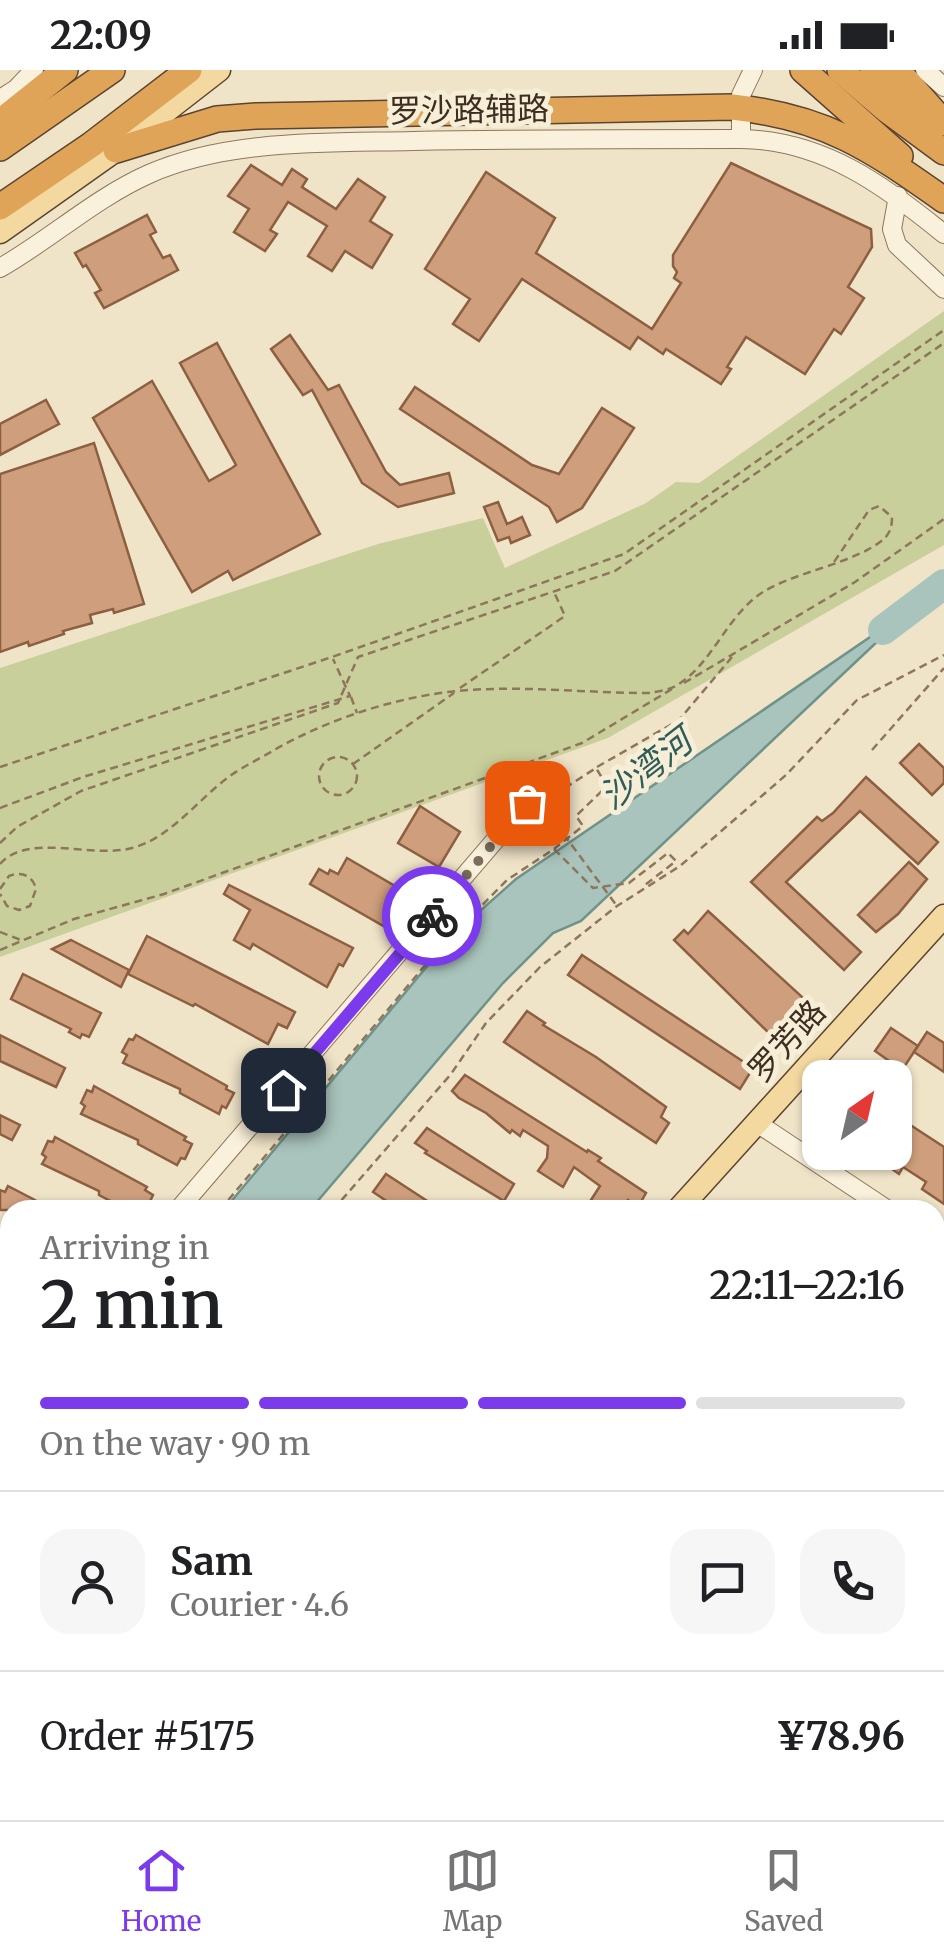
<!DOCTYPE html>
<html lang="en">
<head>
<meta charset="utf-8">
<style>
	body { margin:0; font-family:Merriweather,"Noto Sans SC",serif; background:#f6f6f6; color:#202124; height:100vh; display:flex; flex-direction:column; font-size:38px; white-space:nowrap }
	* { box-sizing:border-box; margin:0 }
	p { font-size:32px; color:#757577 }
	.icon { flex:none; width:55px; height:55px; fill:none; stroke:currentColor; stroke-width:2; stroke-linecap:round; stroke-linejoin:round }
	.map { position:relative; flex:1; overflow:hidden }
	.sheet { position:absolute; left:0px; top:1130px; width:945px; height:620px; display:flex; flex-direction:column; background:#fff; border-radius:30px 30px 0 0; box-shadow:0 2px 8px #0004 }
	.sheet>* { flex:none }
	.needle { width:65px; rotate:34deg }
	.fabs { position:absolute; left:802px; top:990px; display:grid; gap:20px }
	.fabs a { display:grid; place-items:center; width:110px; height:110px; border-radius:20px; background:#fff; box-shadow:0 2px 8px #0004; font-size:50px }
	.pin { position:absolute; display:grid; place-items:center; width:85px; height:85px; color:#fff; margin:-42px; border-radius:20px; box-shadow:0 5px 15px #0006 }
	.courier { position:absolute; display:grid; place-items:center; width:100px; height:100px; margin:-50px; border:8px solid #7c3aed; border-radius:50%; background:#fff; color:#222; box-shadow:0 2px 12px #0007 }
	.overview em { font-style:normal; font-weight:600 }
	.overview div { display:flex; flex-direction:column-reverse }
	.overview { display:flex; align-items:center; justify-content:space-between; height:170px; padding:0 40px }
	h1 { font-size:65px; font-weight:600; line-height:75px }
	.bar { display:grid; grid-template-columns:repeat(4,1fr); gap:15px 10px; align-content:center; height:120px; padding:0 40px }
	.bar i { height:12px; border-radius:8px; background:#e0e0e0 }
	.bar .selected { background:#7c3aed }
	.bar p { grid-column:span 4 }
	.line { display:flex; align-items:center; gap:25px; padding:0 40px; border-top:2px solid #e0e0e0 }
	.line div { flex:1 }
	.round { display:grid; place-items:center; flex:none; width:105px; height:105px; border-radius:30px; background:#f6f6f6 }
	.status { display:flex; justify-content:space-between; align-items:center; height:70px; padding:0 50px; background:#fff; direction:ltr }
	.status svg { height:28px; fill:currentColor }
	.menu { display:flex; justify-content:space-around; align-items:center; height:140px; border-top:2px solid #e0e0e0; background:#fff; font-size:28px; color:#757577 }
	.menu a { display:grid; justify-items:center; gap:5px }
	.menu .selected { color:#7c3aed }
	.map>svg:first-child { display:block }
	.green { fill:#c9cf9b }
	.water { fill:#a9c4bc; stroke:#6f938a; stroke-width:2.5 }
	.lines { fill:none; stroke-linecap:round; stroke-linejoin:round }
	.river { stroke:#a9c4bc; stroke-width:30 }
	.building { fill:#cf9f7d; stroke:#8d5f41; stroke-width:2.5 }
	.minor-casing { stroke:#8d765c; stroke-width:20 }
	.major-casing { stroke:#5b4430; stroke-width:25 }
	.highway-casing { stroke:#5b4430; stroke-width:28 }
	.path { stroke:#8d765c; stroke-width:2.5; stroke-dasharray:8 5; stroke-linecap:butt }
	.minor { stroke:#faf1dc; stroke-width:18 }
	.major { stroke:#f3d9a0; stroke-width:22 }
	.highway { stroke:#e0a458; stroke-width:25 }
	.path-bridge { stroke:#8d765c; stroke-width:2.5; stroke-dasharray:8 5; stroke-linecap:butt }
	.done { stroke:#7c6e5b; stroke-width:10; stroke-dasharray:0 18 }
	.route { stroke:#7c3aed; stroke-width:12 }
	.labels { text-anchor:middle; stroke-width:10; stroke-linejoin:round; paint-order:stroke }
	.street-label { font-size:32px; fill:#3d2e20; stroke:#f7eed8 }
	.water-label { font-size:35px; font-style:italic; fill:#2f5d5a; stroke:#f7eed8 }
</style>
</head>
<body>
<div class="status"><b>22:09</b><svg viewBox="0 0 49 12"><path d="M0 12V9h3v3zM5 12V6h3v6zM10 12V3h3v9zM15 12V0h3v12zM26 1h20v11H26zM47 4h2v5h-2z"/></svg></div>
<div class="map">
<svg width="944" height="1750" viewBox="0 0 944 1750">
	<rect width="100%" height="100%" fill="#f0e4c8"/>
	<polygon class="green" points="944,241 944,475 608,668 0,887 0,598 378,474 483,448 505,498 646,433 676,412 699,413"/>
	<g class="water">
		<polygon points="914,537 581,851 553,863 503,913 310,1140 224,1140 454,864 516,809"/>
		<polygon points="10,1392 10,1490 0,1503 0,1400"/>
	</g>
	<g class="lines">
		<polyline class="river" points="883,560 944,514"/>
	</g>
	<g class="building">
		<polygon points="731,93 871,159 872,177 848,217 864,228 841,264 834,259 805,304 746,267 727,297 731,299 721,314 666,279 663,284 638,267 630,279 522,209 479,271 453,254 470,229 425,199 486,102 555,148 536,183 652,259 681,213 674,208 677,202 673,196 673,185"/>
		<polygon points="251,95 282,115 292,99 307,109 302,117 336,139 358,109 385,127 370,151 392,165 372,198 345,181 332,201 308,186 327,156 288,132 270,160 277,164 265,181 234,162 249,139 228,126"/>
		<polygon points="147,145 156,162 150,165 163,188 170,185 178,200 104,238 95,223 101,220 86,195 83,197 75,183"/>
		<polygon points="290,265 328,320 339,315 386,402 400,415 449,403 454,423 398,437 362,413 312,320 303,325 271,279"/>
		<polygon points="217,273 320,464 233,510 228,501 192,522 93,348 152,311 209,411 232,398 236,395 180,293"/>
		<polygon points="415,317 532,395 559,404 602,338 634,358 582,438 557,452 549,437 400,339"/>
		<polygon points="46,330 59,354 0,385 0,354"/>
		<polygon points="94,373 144,534 114,543 113,539 90,545 92,553 63,561 64,564 29,576 28,572 0,582 0,404"/>
		<polygon points="498,432 507,454 522,447 530,465 511,473 509,467 498,471 484,437"/>
		<polygon points="919,674 944,698 944,713 932,725 900,693"/>
		<polygon points="866,707 938,772 918,794 860,741 786,812 861,882 844,900 751,812 817,747 822,751 833,743"/>
		<polygon points="420,736 460,762 439,797 398,773"/>
		<polygon points="347,788 407,823 387,858 310,814 319,799 328,804 330,800 338,804"/>
		<polygon points="909,792 927,809 898,844 876,862 858,845"/>
		<polygon points="229,815 353,878 343,896 339,894 327,917 253,874 250,879 234,870 250,840 224,824"/>
		<polygon points="708,841 812,936 780,974 674,870 684,860 688,864"/>
		<polygon points="147,866 295,942 287,958 278,954 268,974 195,934 193,936 128,904"/>
		<polygon points="71,870 129,900 121,917 52,879"/>
		<polygon points="582,885 753,998 740,1019 568,905"/>
		<polygon points="23,904 101,943 89,967 82,964 80,968 69,962 71,959 11,929"/>
		<polygon points="527,941 545,953 543,955 596,987 666,1037 661,1047 669,1053 656,1073 504,972"/>
		<polygon points="891,958 918,976 902,1000 875,981"/>
		<polygon points="927,962 944,973 944,1002 914,982"/>
		<polygon points="0,965 65,998 56,1017 0,991"/>
		<polygon points="136,965 227,1016 226,1019 234,1023 226,1038 222,1036 219,1044 180,1023 180,1019 123,993 127,985 122,982 129,969 133,970"/>
		<polygon points="465,1005 587,1082 588,1080 601,1088 598,1091 646,1123 638,1137 628,1130 621,1140 606,1140 591,1130 600,1116 574,1097 563,1117 538,1101 547,1088 548,1076 523,1060 520,1066 512,1060 510,1063 486,1043 459,1028 452,1021"/>
		<polygon points="94,1016 186,1067 184,1070 192,1074 185,1089 181,1088 177,1095 138,1074 138,1070 81,1044 85,1036 81,1033 87,1020 92,1022"/>
		<polygon points="0,1045 20,1055 12,1070 0,1064"/>
		<polygon points="895,1045 944,1077 944,1134 922,1119 926,1112 903,1097 899,1104 868,1082 895,1082"/>
		<polygon points="427,1058 514,1114 504,1131 425,1083 427,1081 415,1073"/>
		<polygon points="55,1067 147,1117 145,1120 153,1125 146,1140 128,1140 99,1125 99,1121 42,1094 46,1087 42,1084 48,1071 53,1072"/>
		<polygon points="386,1104 441,1140 400,1140 373,1122"/>
		<polygon points="8,1116 33,1129 52,1140 0,1140 0,1120 5,1122"/>
	</g>
	<g class="lines">
		<defs>
			<g id="minor">
				<polyline points="925,0 944,17"/>
				<polyline points="0,29 16,19 34,0"/>
				<polyline points="741,69 741,25 753,0"/>
				<polyline points="898,126 892,159 897,175 944,219"/>
				<path d="M0 198C51 169 95 128 149 104 228 69 327 73 413 71 522 69 632 69 741 69 822 70 884 115 944 164"/>
				<polyline points="757,1053 888,1140"/>
				<polyline points="178,1140 527,733"/>
				<polyline points="935,1171 944,1177"/>
				<polyline points="0,1338 10,1327"/>
				<polyline points="935,1440 944,1246"/>
				<polyline points="897,1740 918,1750"/>
			</g>
			<g id="major">
				<polyline points="0,162 116,80 219,0"/>
				<polyline points="678,1140 944,846"/>
				<polyline points="0,1312 10,1317"/>
				<polyline points="0,1646 10,1642"/>
			</g>
			<g id="highway">
				<polyline points="803,0 900,86"/>
				<polyline points="840,0 887,40 944,82"/>
				<polyline points="873,0 922,49"/>
				<polyline points="897,0 944,53"/>
				<polyline points="0,52 65,0"/>
				<polyline points="0,78 112,0"/>
				<path d="M116 80 217 49 256 46 732 37C825 47 869 77 944 130"/>
				<polyline points="0,137 91,75 189,0"/>
			</g>
		</defs>
		<use href="#minor" class="minor-casing"/>
		<use href="#major" class="major-casing"/>
		<use href="#highway" class="highway-casing"/>
		<g class="path">
			<polyline points="684,613 855,512 944,449"/>
			<polyline points="460,618 565,546 554,522"/>
			<polyline points="351,627 357,643"/>
			<polyline points="872,680 944,598"/>
			<circle cx="338" cy="706" r="19"/>
			<polyline points="353,694 454,623"/>
			<polyline points="0,697 332,587 624,484 944,260"/>
			<polyline points="597,697 679,650 732,587"/>
			<polyline points="543,732 596,698 607,716 576,746 583,756 554,779"/>
			<polyline points="0,738 83,707 350,626 333,589"/>
			<polyline points="544,739 556,754"/>
			<path d="M0 794C28 762 91 789 132 778 171 768 198 729 230 706 244 696 261 688 276 679 329 649 396 627 457 621 521 615 585 623 649 623 659 621 671 620 679 614 714 591 727 545 763 522 797 501 857 493 885 468 891 461 892 455 892 447L879 436 869 440 834 492"/>
			<path d="M0 819 9 806C22 801 33 806 36 819L30 836 19 840 7 836 0 824"/>
			<polyline points="0,862 21,870"/>
			<polyline points="0,880 74,849 164,824 582,673 672,619"/>
			<polyline points="220,1140 437,881 507,810 554,779 593,818 629,813 668,783 676,791 645,815"/>
			<polyline points="333,1140 451,1004 486,953 540,897 617,836 680,796 712,769 786,705 857,630 944,585"/>
			<polyline points="0,1366 10,1355"/>
			<polyline points="0,1398 10,1390"/>
			<polyline points="0,1527 10,1516"/>
		</g>
		<use href="#minor" class="minor"/>
		<use href="#major" class="major"/>
		<use href="#highway" class="highway"/>
		<g class="path-bridge">
			<polyline points="556,754 617,836"/>
			<polyline points="0,773 17,757 81,721 338,633 358,587 615,501 944,273"/>
		</g>
	</g>
	<g class="lines">
		<polyline class="done" points="432,846 527,733"/>
		<polyline class="route" points="283,1020 432,846"/>
	</g>
	<g class="labels">
		<g class="street-label">
			<text transform="translate(469 40) rotate(-1)" y="11">罗沙路辅路</text>
			<text transform="translate(787 971) rotate(-48)" y="11">罗芳路</text>
		</g>
		<g class="water-label">
			<text transform="translate(646 699) rotate(-38)" y="12">沙湾河</text>
		</g>
	</g>
</svg>
<div class="fabs">
<a><svg class="needle" viewBox="-14 -14 28 28"><path d="M0-13l5 13h-10z" fill="#e53935"/><path d="M0 13l5-13h-10z" fill="#757577"/></svg></a>
</div>
<div class="pin" style="left:527px;top:733px;background:#ea580c"><svg class="icon" aria-label="bag" viewBox="0 0 24 24"><path d="M5 8h14l-1 12H6zM9 8a3 3 0 0 1 6 0"/></svg></div>
<div class="pin" style="left:283px;top:1020px;background:#1f2937"><svg class="icon" aria-label="home" viewBox="0 0 24 24"><path d="M3 11l9-7 9 7M6 9v11h12V9"/></svg></div>
<div class="courier" style="left:432px;top:846px"><svg class="icon" aria-label="bike" viewBox="0 0 24 24"><circle cx="6" cy="16" r="4"/><circle cx="18" cy="16" r="4"/><path d="M6 16l4-8h5l3 8M10 8l3 8H6M13 5h3"/></svg></div>
<section class="sheet">
<div class="overview"><div><h1>2 min</h1><p>Arriving in</p></div><em>22:11–22:16</em></div>
<div class="bar"><i class="selected"></i><i class="selected"></i><i class="selected"></i><i></i><p>On the way · 90 m</p></div>
<div class="line" style="height:180px"><a class="round"><svg class="icon" aria-label="person" viewBox="0 0 24 24"><circle cx="12" cy="8" r="4"/><path d="M4 21q1-7 8-7t8 7"/></svg></a><div><b>Sam</b><p>Courier · 4.6</p></div><a class="round"><svg class="icon" aria-label="chat" viewBox="0 0 24 24"><path d="M4 5h16v11H9l-5 4z"/></svg></a><a class="round"><svg class="icon" aria-label="phone" viewBox="0 0 24 24"><path d="M5 4h4l2 5-3 2q2 4 5 5l2-3 5 2v4C11 20 4 13 5 4z"/></svg></a></div>
<div class="line" style="height:130px"><div>Order #5175</div><b>¥78.96</b></div>
</section>
</div>
<nav class="menu">
<a class="selected"><svg class="icon" aria-label="home" viewBox="0 0 24 24"><path d="M3 11l9-7 9 7M6 9v11h12V9"/></svg>Home</a>
<a><svg class="icon" aria-label="map" viewBox="0 0 24 24"><path d="M3 6l6-2 6 2 6-2v14l-6 2-6-2-6 2zM9 4v14M15 6v14"/></svg>Map</a>
<a><svg class="icon" aria-label="saved" viewBox="0 0 24 24"><path d="M7 4h10v16l-5-4-5 4z"/></svg>Saved</a>
</nav>
</body>
</html>
